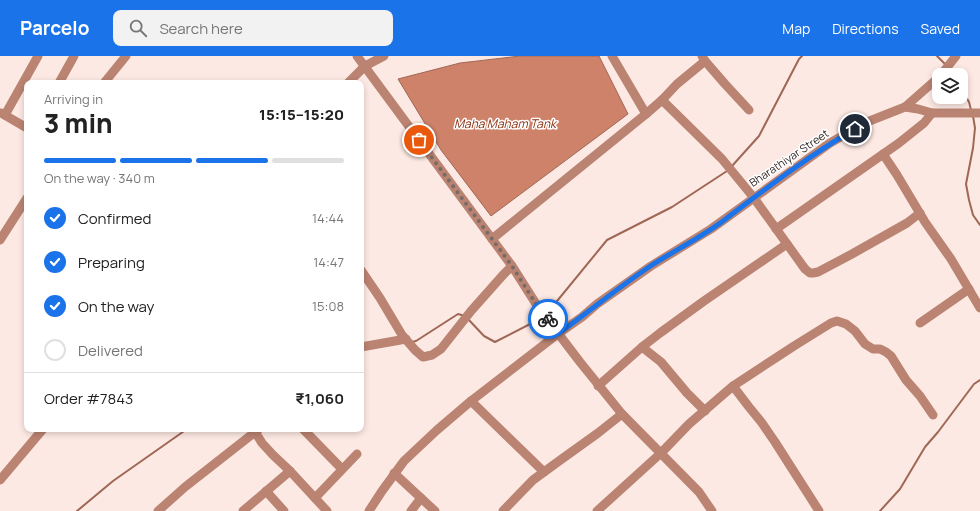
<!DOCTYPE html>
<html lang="en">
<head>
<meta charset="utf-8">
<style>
	body { margin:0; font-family:Manrope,sans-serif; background:#f2f2f2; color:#222; height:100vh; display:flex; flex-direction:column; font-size:15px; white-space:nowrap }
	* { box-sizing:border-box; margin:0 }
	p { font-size:13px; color:#767676 }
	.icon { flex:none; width:22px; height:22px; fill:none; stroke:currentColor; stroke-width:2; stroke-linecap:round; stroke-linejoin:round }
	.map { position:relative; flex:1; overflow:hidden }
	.panel { position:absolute; left:24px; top:24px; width:340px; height:352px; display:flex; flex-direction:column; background:#fff; border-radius:8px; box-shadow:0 2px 6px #0003 }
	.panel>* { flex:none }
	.buttons { position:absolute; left:932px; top:12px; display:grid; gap:8px }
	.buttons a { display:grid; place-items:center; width:36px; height:36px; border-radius:8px; background:#fff; box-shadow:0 2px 6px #0003; font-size:20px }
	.pin { position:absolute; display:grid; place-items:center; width:34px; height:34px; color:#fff; margin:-17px; border:2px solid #fff; border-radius:50%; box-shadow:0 1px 4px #0007 }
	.courier { position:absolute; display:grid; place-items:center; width:40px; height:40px; margin:-20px; border:3px solid #1a73e8; border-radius:50%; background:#fff; color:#222; box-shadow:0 1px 5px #0007 }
	.headline em { font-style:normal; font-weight:800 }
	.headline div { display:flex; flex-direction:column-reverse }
	.headline { display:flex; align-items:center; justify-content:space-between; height:68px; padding:0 20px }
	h1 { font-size:26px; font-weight:800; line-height:30px }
	.bar { display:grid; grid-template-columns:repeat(4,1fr); gap:6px 4px; align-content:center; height:48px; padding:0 20px }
	.bar i { height:5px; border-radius:3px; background:#e0e0e0 }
	.bar .on { background:#1a73e8 }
	.bar p { grid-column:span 4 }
	.line { display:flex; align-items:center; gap:10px; padding:0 20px; border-top:1px solid #e0e0e0 }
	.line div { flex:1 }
	ol { padding:0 20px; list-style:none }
	li { display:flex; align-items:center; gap:12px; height:44px }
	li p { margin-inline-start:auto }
	li .icon { padding:4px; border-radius:50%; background:#1a73e8; color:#fff; stroke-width:4 }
	li:last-child { color:#767676 }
	li i { width:22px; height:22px; border:2px solid #e0e0e0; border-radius:50% }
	header { display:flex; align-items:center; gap:24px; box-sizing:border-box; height:56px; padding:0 20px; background:#1a73e8; color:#fff }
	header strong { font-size:19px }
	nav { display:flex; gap:22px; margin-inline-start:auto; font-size:14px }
	.search { width:280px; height:36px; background:#f2f2f2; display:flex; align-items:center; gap:10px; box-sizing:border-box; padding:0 14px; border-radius:8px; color:#767676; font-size:15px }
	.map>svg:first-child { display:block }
	.water { fill:#ce826a; stroke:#9f6755 }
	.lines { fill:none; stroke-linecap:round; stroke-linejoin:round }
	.stream { stroke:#9f6755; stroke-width:2 }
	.minor { stroke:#ba8372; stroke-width:9 }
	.done { stroke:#786b67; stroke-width:4; stroke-dasharray:0 7.2 }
	.route { stroke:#1a73e8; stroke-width:5 }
	.labels { text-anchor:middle; stroke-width:3; stroke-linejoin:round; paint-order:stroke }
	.street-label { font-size:11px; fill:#302724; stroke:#fff }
	.water-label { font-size:12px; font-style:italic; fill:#8b300f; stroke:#fff }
</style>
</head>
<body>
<header>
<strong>Parcelo</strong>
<div class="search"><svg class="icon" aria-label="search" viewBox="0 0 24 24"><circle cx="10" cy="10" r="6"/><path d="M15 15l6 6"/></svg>Search here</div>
<nav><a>Map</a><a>Directions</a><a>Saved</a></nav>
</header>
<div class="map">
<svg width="980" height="455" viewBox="0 0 980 455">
	<rect width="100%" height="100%" fill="#fde9e3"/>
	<polygon class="water" points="520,0 599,0 628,58 491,160 441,94 398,23 460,7"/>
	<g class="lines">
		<g class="stream">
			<polyline points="937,0 945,8"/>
			<polyline points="949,13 953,19"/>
			<polyline points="961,32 969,46 971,54"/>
			<polyline points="973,60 975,72 973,92 966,128 969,144 973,159 980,169"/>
			<polyline points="732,110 759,80 799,3 802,0"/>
			<polyline points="546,256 553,250 607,184 672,151 727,115"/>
			<polyline points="468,263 484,280 495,286 534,266 541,260"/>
			<polyline points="412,286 416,285 458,258 465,260"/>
			<polyline points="77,455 113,425 187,373"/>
			<polyline points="880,455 900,433 925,391 938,376 974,328 980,324"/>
		</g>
		<g class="minor">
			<polyline points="357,0 512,210 538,251 580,306 622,358 699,436 712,455"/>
			<polyline points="612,0 646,58"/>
			<polyline points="702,0 705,5 725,28 749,54"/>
			<polyline points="941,19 956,0"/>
			<polyline points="59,27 74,0"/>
			<polyline points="104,27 126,0"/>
			<polyline points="348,27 365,10 384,0"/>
			<polyline points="662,44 677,28 705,5"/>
			<polyline points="905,51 939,21"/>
			<polyline points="1,57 27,72"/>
			<polyline points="5,59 38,0"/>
			<polyline points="883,98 897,119 925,166 951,203 980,252"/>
			<polyline points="776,173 899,87 924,67 932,57"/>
			<polyline points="492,183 646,58 662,44 722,103 754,142 805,213 810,217 813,217 818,216 852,198 907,167 920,157"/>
			<polyline points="0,184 27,142"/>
			<polyline points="361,214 380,242 402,279 415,294 423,301 432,299 441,293 471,255 503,219 512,210"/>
			<polyline points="920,267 969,233"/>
			<polyline points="361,291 406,283"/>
			<polyline points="642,291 661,306 687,337 705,355"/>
			<polyline points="598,330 642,291 660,277 704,245 787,188"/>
			<polyline points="733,330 749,351 762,367 775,386 819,455"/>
			<polyline points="471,345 544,416"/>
			<polyline points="259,373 255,376 262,387 273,399 290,415 327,455"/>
			<polyline points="303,373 342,413"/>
			<polyline points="394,417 435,455"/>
			<polyline points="0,424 43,373"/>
			<polyline points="266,435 284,455"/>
			<polyline points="315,442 357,398"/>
			<polyline points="158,455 185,431 255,376"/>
			<polyline points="243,455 290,415"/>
			<polyline points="369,455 382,435 404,405 437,374 471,345 559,277 582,261 597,248 651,210 711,173 830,87 867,66 905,51 918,53 932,57 980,57"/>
			<polyline points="411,455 421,442"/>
			<polyline points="503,455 533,424 559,405 598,377 622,358"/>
			<polyline points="597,455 661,397 689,368 733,330 794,290 831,267 837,265 846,268 855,275 865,288 873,293 880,293 886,296 891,300 906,324 920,340 933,359"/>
		</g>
	</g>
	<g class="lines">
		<polyline class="done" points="419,84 512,210 538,251 548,263"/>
		<path class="route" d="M548 263 559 277C590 255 620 230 652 209 677 193 704 180 727 162 768 131 810 99 855 73"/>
	</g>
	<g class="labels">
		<g class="street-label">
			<text transform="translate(789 102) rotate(-34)" y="4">Bharathiyar Street</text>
		</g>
		<g class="water-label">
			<text x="505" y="72">Maha Maham Tank</text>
		</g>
	</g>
</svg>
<div class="buttons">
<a><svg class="icon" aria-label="layers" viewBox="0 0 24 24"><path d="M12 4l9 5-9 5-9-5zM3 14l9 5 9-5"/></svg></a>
</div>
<div class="pin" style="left:419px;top:84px;background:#ea580c"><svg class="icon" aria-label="bag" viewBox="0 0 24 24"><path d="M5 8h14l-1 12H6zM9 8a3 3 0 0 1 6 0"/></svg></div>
<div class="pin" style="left:855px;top:73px;background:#1f2937"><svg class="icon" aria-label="home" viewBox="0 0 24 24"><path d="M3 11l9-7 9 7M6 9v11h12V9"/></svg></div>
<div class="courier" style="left:548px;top:263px"><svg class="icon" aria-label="bike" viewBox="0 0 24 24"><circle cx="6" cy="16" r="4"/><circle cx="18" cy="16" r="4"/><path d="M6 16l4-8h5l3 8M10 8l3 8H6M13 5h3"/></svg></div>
<section class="panel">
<div class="headline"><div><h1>3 min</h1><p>Arriving in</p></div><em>15:15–15:20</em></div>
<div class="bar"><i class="on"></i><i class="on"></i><i class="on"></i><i></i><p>On the way · 340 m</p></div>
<ol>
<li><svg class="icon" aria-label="check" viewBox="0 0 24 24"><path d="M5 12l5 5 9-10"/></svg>Confirmed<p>14:44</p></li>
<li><svg class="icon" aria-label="check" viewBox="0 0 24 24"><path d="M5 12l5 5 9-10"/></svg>Preparing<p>14:47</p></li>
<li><svg class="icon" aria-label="check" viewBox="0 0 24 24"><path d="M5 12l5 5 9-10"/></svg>On the way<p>15:08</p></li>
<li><i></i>Delivered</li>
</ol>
<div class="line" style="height:52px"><div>Order #7843</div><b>₹1,060</b></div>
</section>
</div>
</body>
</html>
